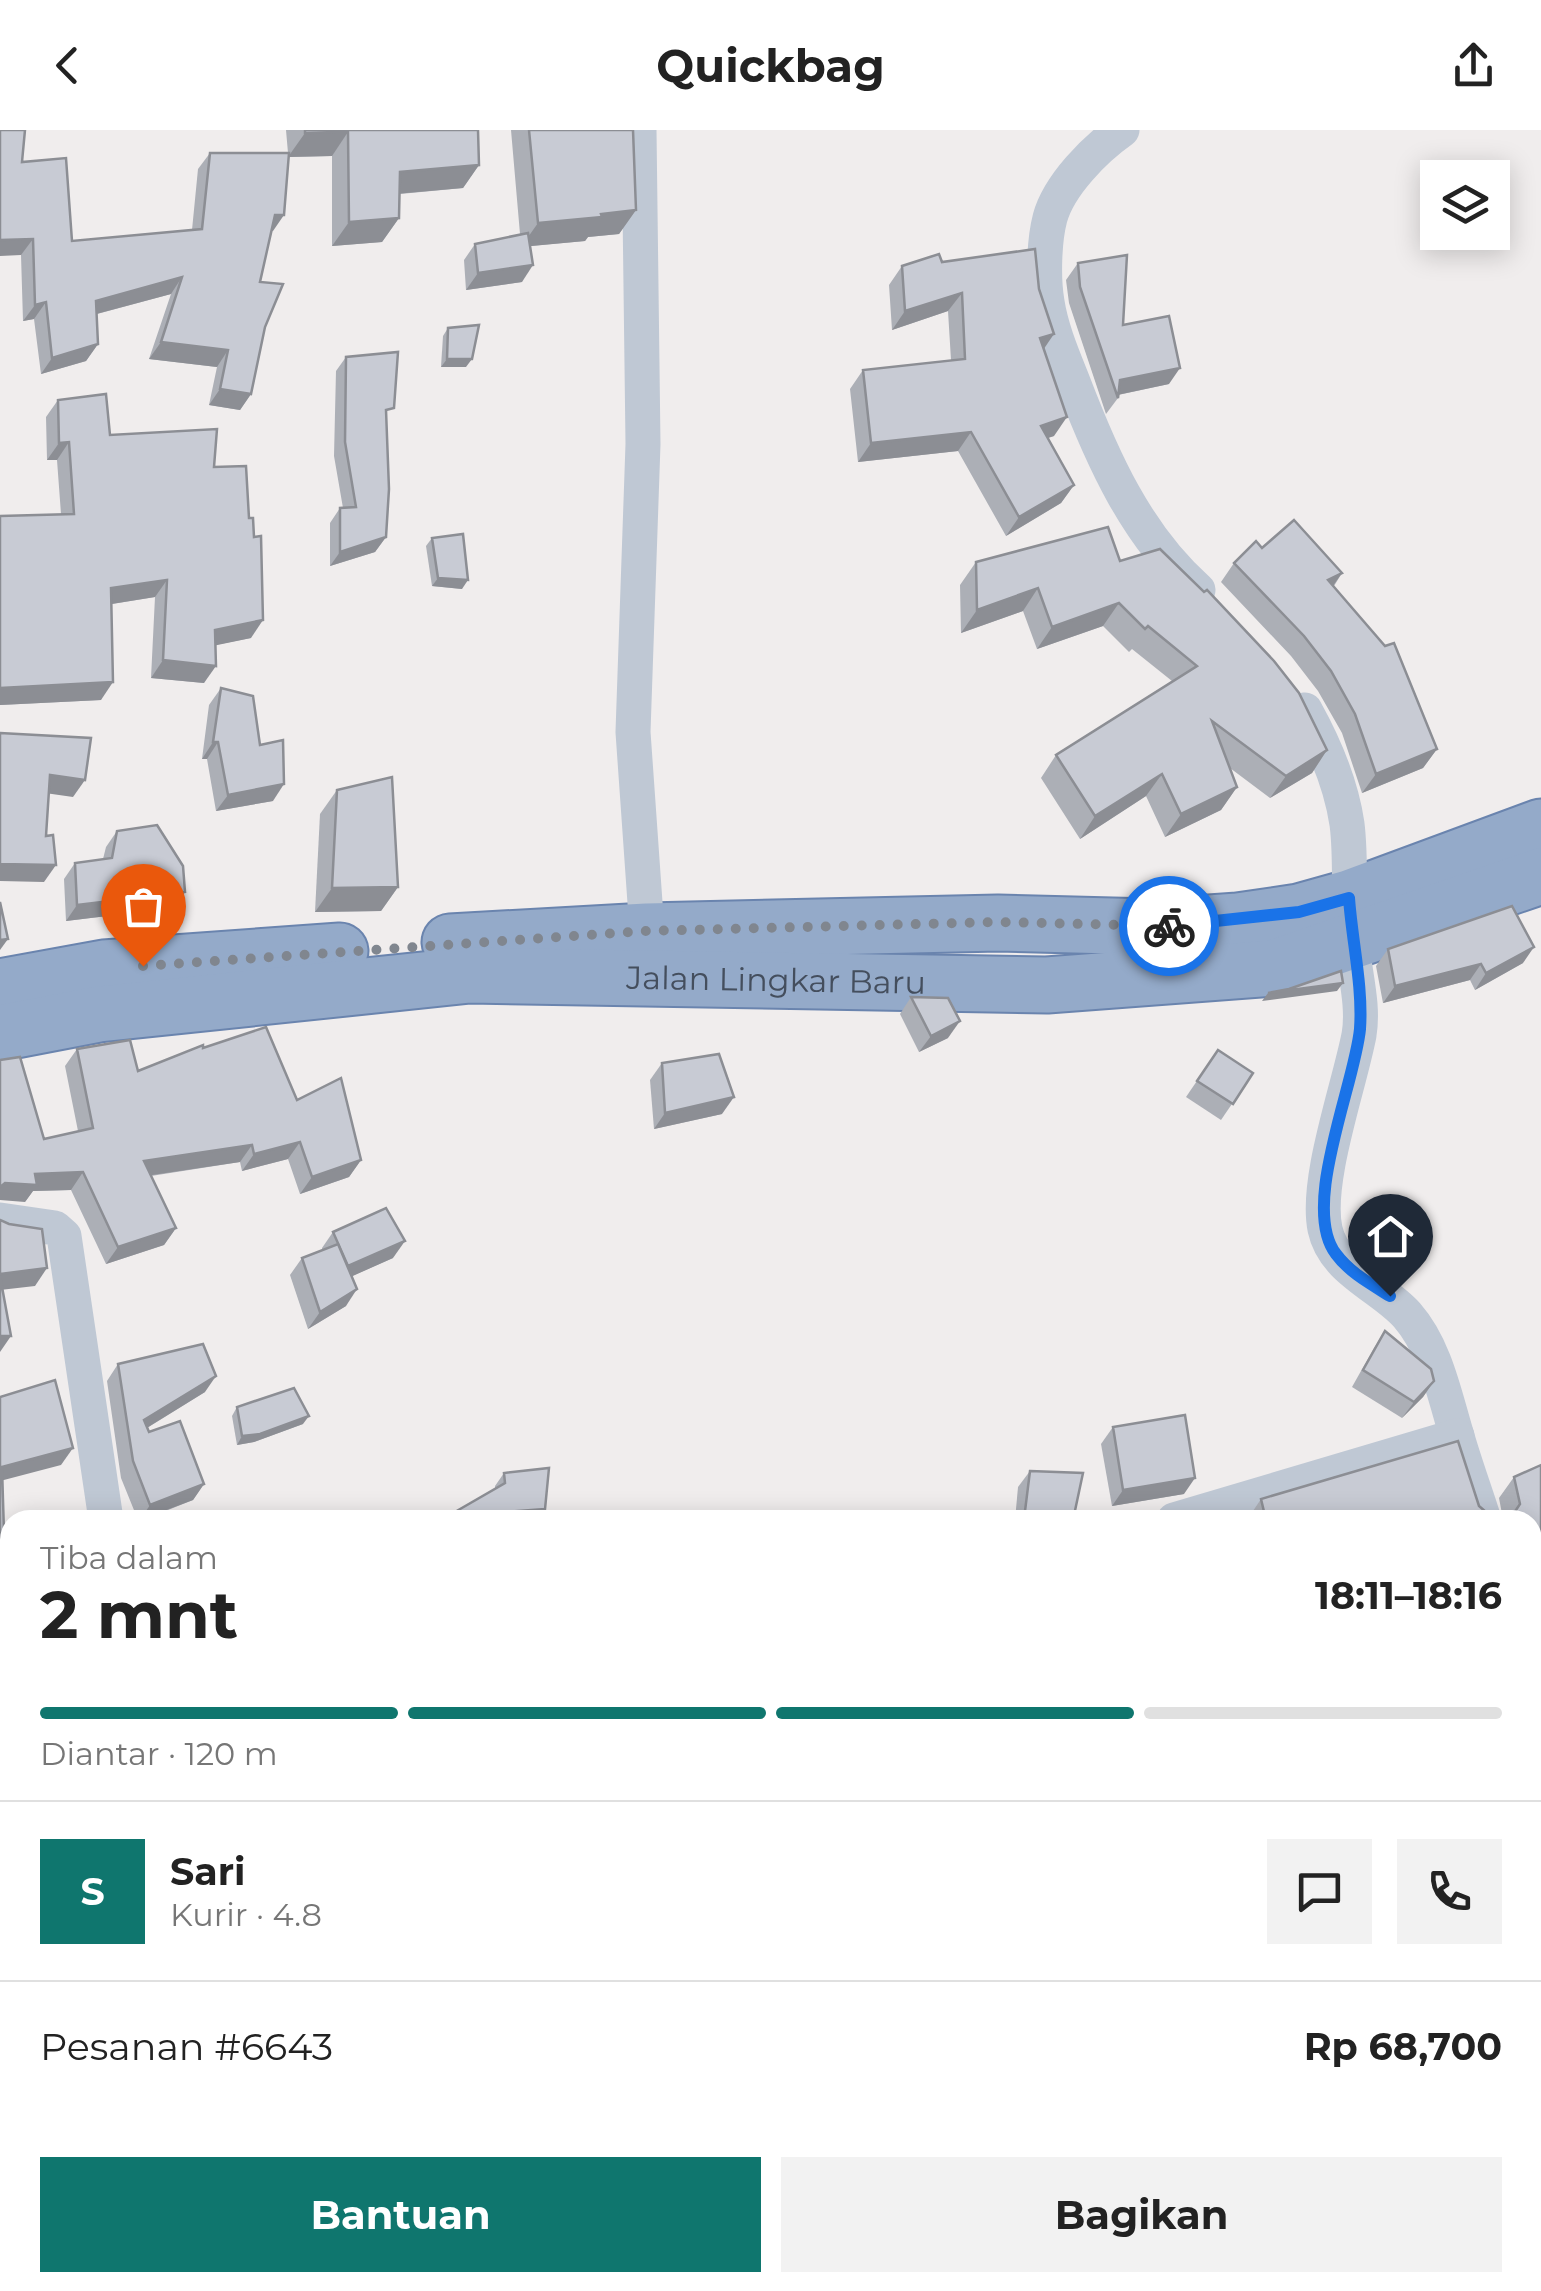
<!DOCTYPE html>
<html lang="id">
<head>
<meta charset="utf-8">
<style>
	body { margin:0; font-family:Montserrat,sans-serif; background:#f2f2f2; color:#222; height:100vh; display:flex; flex-direction:column; font-size:38px; white-space:nowrap }
	* { box-sizing:border-box; margin:0 }
	p { font-size:32px; color:#767676 }
	.icon { flex:none; width:55px; height:55px; fill:none; stroke:currentColor; stroke-width:2; stroke-linecap:round; stroke-linejoin:round }
	.map { position:relative; flex:1; overflow:hidden }
	.panel { position:absolute; left:0px; top:1380px; width:1542px; height:782px; display:flex; flex-direction:column; background:#fff; border-radius:30px 30px 0 0; box-shadow:0 5px 25px #0003 }
	.panel>* { flex:none }
	.controls { position:absolute; left:1420px; top:30px; display:grid; gap:20px }
	.controls a { display:grid; place-items:center; width:90px; height:90px; border-radius:0px; background:#fff; box-shadow:0 5px 25px #0003; font-size:50px }
	.pin { position:absolute; display:grid; place-items:center; width:85px; height:85px; color:#fff; margin:-102px -42px; border-radius:50% 50% 50% 0; rotate:-45deg; box-shadow:0 0 10px #0007 }
	.pin .icon { rotate:45deg }
	.courier { position:absolute; display:grid; place-items:center; width:100px; height:100px; margin:-50px; border:8px solid #1a73e8; border-radius:50%; background:#fff; color:#222; box-shadow:0 2px 12px #0007 }
	.head em { font-style:normal; font-weight:700 }
	.head div { display:flex; flex-direction:column-reverse }
	.head { display:flex; align-items:center; justify-content:space-between; height:170px; padding:0 40px }
	h1 { font-size:65px; font-weight:700; line-height:75px }
	.bar { display:grid; grid-template-columns:repeat(4,1fr); gap:15px 10px; align-content:center; height:120px; padding:0 40px }
	.bar i { height:12px; border-radius:8px; background:#e0e0e0 }
	.bar .on { background:#0f766e }
	.bar p { grid-column:span 4 }
	.line { display:flex; align-items:center; gap:25px; padding:0 40px; border-top:2px solid #e0e0e0 }
	.line div { flex:1 }
	.round { display:grid; place-items:center; flex:none; width:105px; height:105px; border-radius:0px; background:#f2f2f2 }
	.cta { display:flex; gap:20px; margin-top:auto; padding:20px 40px }
	.cta a { flex:1; height:115px; border-radius:0px; background:#0f766e; color:#fff; font-size:40px; font-weight:700; line-height:115px; text-align:center }
	.cta a+a { background:#f2f2f2; color:#222 }
	header { display:flex; justify-content:space-between; align-items:center; height:130px; padding:0 40px; background:#fff; font-size:45px; font-weight:700 }
	.map>svg:first-child { display:block }
	.lines { fill:none; stroke-linecap:round; stroke-linejoin:round }
	.trunk-casing { stroke:#6a84ae; stroke-width:59 }
	.minor { stroke:#bfc8d4; stroke-width:35 }
	.trunk { stroke:#94aac9; stroke-width:55 }
	.wall { fill:#acafb6 }
	.shaded-wall { fill:#8c8e94 }
	.building { fill:#c8cbd4; stroke:#8c8e94; stroke-width:2.5 }
	.done { stroke:#80868f; stroke-width:10; stroke-dasharray:0 18 }
	.route { stroke:#1a73e8; stroke-width:12 }
	.labels { text-anchor:middle; stroke-width:8; stroke-linejoin:round; paint-order:stroke }
	.street-label { font-size:32px; fill:#444e5d; stroke:#fff }
</style>
</head>
<body>
<header><svg class="icon" aria-label="back" viewBox="0 0 24 24"><path d="M15 5l-7 7 7 7"/></svg>Quickbag<svg class="icon" aria-label="share" viewBox="0 0 24 24"><path d="M12 15V3M7 8l5-5 5 5M5 13v7h14v-7"/></svg></header>
<div class="map">
<svg width="1541" height="2161" viewBox="0 0 1541 2161">
	<rect width="100%" height="100%" fill="#f0eded"/>
	<g class="lines">
		<defs>
			<g id="trunk">
				<polyline points="450,812 647,801 998,793 1152,797 1238,791 1299,782 1349,768 1541,697"/>
				<polyline points="0,857 104,838 340,821"/>
				<path id="s1" d="M0 903 99 884 470 845 1047 855 1273 838 1541 746"/>
			</g>
		</defs>
		<use href="#trunk" class="trunk-casing"/>
		<g class="minor">
			<polyline points="639,0 643,314 633,602 647,801"/>
			<path d="M1122 0C1095 19 1059 55 1050 88 1044 111 1043 148 1047 172 1051 199 1063 227 1073 252 1102 328 1136 405 1198 460"/>
			<path d="M1305 580C1325 616 1341 653 1347 694 1352 733 1347 775 1352 815 1355 845 1364 876 1359 905 1349 957 1315 1050 1325 1099 1334 1141 1381 1156 1407 1185 1435 1217 1444 1263 1456 1303 1464 1332 1475 1361 1484 1390"/>
			<polyline points="0,1090 55,1098 64,1106 106,1390"/>
			<polyline points="1174,1390 1457,1306"/>
			<polyline points="1532,1539 1541,1571"/>
			<polyline points="1532,1799 1541,1791"/>
			<polyline points="0,1965 10,1928"/>
			<polyline points="442,2152 450,2161"/>
			<polyline points="1398,2152 1399,2161"/>
		</g>
		<use href="#trunk" class="trunk"/>
	</g>
	<g class="wall">
		<polygon points="286,0 478,0 479,35 463,58 400,64 399,88 382,112 332,116 332,26 289,27 260,152 265,197 251,264 240,280 209,275 217,237 149,229 171,164 97,184 98,214 86,231 41,244 34,189 23,191 21,125 22,32 72,111 192,100 198,39 210,23 288,23"/>
		<polygon points="511,0 633,0 636,80 619,104 588,107 585,111 530,116 522,152 466,160 464,130 475,114 520,104"/>
		<polygon points="942,132 1044,218 1054,306 1047,308 1074,355 1061,373 1006,406 958,321 858,332 850,259 863,240 951,230 948,181 892,200 889,155 902,136"/>
		<polygon points="1078,133 1169,254 1118,265 1118,268 1106,284 1069,173 1066,150"/>
		<polygon points="448,198 466,237 441,237 443,206"/>
		<polygon points="346,227 386,289 386,407 375,422 330,436 330,393 340,378 343,378 334,326 336,241"/>
		<polygon points="58,270 110,305 214,337 251,508 215,515 204,553 151,548 155,467 112,474 101,570 0,575 0,386 61,384 57,330 47,330 46,287"/>
		<polygon points="432,408 462,459 432,456 426,416"/>
		<polygon points="1262,418 1342,443 1334,456 1437,619 1423,638 1362,663 1342,603 1318,561 1291,526 1221,452 1234,433"/>
		<polygon points="1120,431 1327,620 1312,643 1270,668 1230,638 1237,657 1221,680 1165,707 1146,666 1080,709 1041,648 1056,625 1172,551 1132,519 1129,522 1103,496 1037,519 1023,481 961,503 960,455 976,432"/>
		<polygon points="221,558 260,615 273,671 216,681 207,629 202,629 209,575"/>
		<polygon points="337,660 398,757 381,781 315,782 320,684"/>
		<polygon points="117,701 185,762 173,778 66,791 64,749 75,733 103,729 106,717"/>
		<polygon points="1388,819 1523,833 1475,860 1470,850 1383,873 1376,836"/>
		<polygon points="911,867 948,908 919,922 900,884"/>
		<polygon points="203,918 297,970 361,1030 349,1047 300,1064 288,1029 242,1041 240,1032 151,1046 176,1098 164,1115 106,1134 71,1060 33,1061 25,1072 44,1009 78,1001 65,936 77,919 138,941"/>
		<polygon points="1218,920 1253,943 1221,990 1186,967"/>
		<polygon points="662,933 722,984 654,999 650,950"/>
		<polygon points="333,1102 393,1128 352,1146 346,1176 308,1199 290,1145 302,1128 322,1120 322,1118"/>
		<polygon points="1385,1201 1434,1251 1423,1267 1402,1288 1352,1257 1374,1218"/>
		<polygon points="118,1234 205,1262 147,1298 149,1302 204,1354 193,1370 143,1390 138,1390 121,1348 107,1251"/>
		<polygon points="237,1277 303,1294 254,1312 237,1315 232,1286"/>
		<polygon points="1113,1297 1184,1364 1112,1376 1101,1314"/>
		<polygon points="1541,1335 1541,1453 1536,1438 1532,1439 1532,1390 1247,1390 1261,1369 1479,1376 1494,1389 1503,1389 1499,1368 1514,1347"/>
		<polygon points="1030,1341 1073,1390 1015,1390 1018,1357"/>
		<polygon points="504,1343 545,1379 537,1390 446,1390 448,1386 495,1359 495,1356"/>
		<polygon points="1541,1808 1541,1903 1532,1909 1532,1839 1535,1837 1532,1820"/>
		<polygon points="10,1988 10,2152 100,2152 94,2161 23,2161 0,2148 0,2013 5,1995"/>
		<polygon points="350,2152 417,2152 422,2161 344,2161"/>
		<polygon points="774,2152 838,2152 840,2161 768,2161"/>
		<polygon points="893,2152 1034,2152 1035,2156 1051,2161 887,2161"/>
		<polygon points="1210,2152 1386,2152 1386,2161 1207,2161"/>
		<polygon points="1429,2152 1468,2152 1439,2161 1431,2161"/>
	</g>
	<g class="shaded-wall">
		<polygon points="348,2 332,26 288,27 305,3"/>
		<polygon points="479,35 463,58 384,65 400,42"/>
		<polygon points="636,80 619,104 588,107 585,111 521,117 538,93"/>
		<polygon points="275,85 284,85 273,101 264,102"/>
		<polygon points="399,88 382,112 332,116 349,92"/>
		<polygon points="33,109 21,125 0,126 0,110"/>
		<polygon points="533,135 522,152 466,160 478,143"/>
		<polygon points="182,147 171,164 85,187 96,171"/>
		<polygon points="962,163 948,181 892,200 905,181"/>
		<polygon points="46,172 34,189 23,191 35,175"/>
		<polygon points="1054,204 1041,223 1040,208"/>
		<polygon points="161,212 228,220 217,237 149,229"/>
		<polygon points="98,214 86,231 41,244 52,228"/>
		<polygon points="447,229 472,229 466,237 441,237"/>
		<polygon points="1180,238 1169,254 1117,265 1120,250"/>
		<polygon points="220,259 251,264 240,280 209,275"/>
		<polygon points="1067,287 1054,306 1027,315 1041,296"/>
		<polygon points="971,302 958,321 858,332 871,313"/>
		<polygon points="69,312 57,330 47,330 59,313"/>
		<polygon points="1074,355 1061,373 1006,406 1019,387"/>
		<polygon points="386,407 375,422 330,436 340,422"/>
		<polygon points="1342,443 1328,463 1328,450"/>
		<polygon points="438,448 468,450 462,459 432,456"/>
		<polygon points="167,450 155,467 99,476 111,458"/>
		<polygon points="1038,458 1023,481 961,503 977,480"/>
		<polygon points="1119,473 1103,496 1037,519 1052,497"/>
		<polygon points="263,490 251,508 203,518 215,500"/>
		<polygon points="163,530 216,536 204,553 151,548"/>
		<polygon points="113,552 101,570 0,575 0,558"/>
		<polygon points="213,612 218,612 207,629 202,629"/>
		<polygon points="1437,619 1423,638 1362,663 1376,644"/>
		<polygon points="1327,620 1312,643 1270,668 1286,646"/>
		<polygon points="1162,644 1146,666 1080,709 1095,686"/>
		<polygon points="50,645 85,650 73,667 38,662"/>
		<polygon points="284,654 273,671 216,681 228,665"/>
		<polygon points="1237,657 1221,680 1165,707 1181,684"/>
		<polygon points="0,734 56,735 44,752 0,751"/>
		<polygon points="398,757 381,781 315,782 332,758"/>
		<polygon points="185,762 173,778 66,791 77,775"/>
		<polygon points="8,809 0,820 0,810"/>
		<polygon points="1534,817 1523,833 1475,860 1486,843"/>
		<polygon points="1481,834 1470,850 1383,873 1395,856"/>
		<polygon points="1343,853 1337,861 1262,871 1268,863"/>
		<polygon points="960,891 948,908 919,922 931,906"/>
		<polygon points="734,967 722,984 654,999 665,983"/>
		<polygon points="300,1012 288,1029 242,1041 254,1024"/>
		<polygon points="252,1015 240,1032 132,1048 144,1031"/>
		<polygon points="361,1030 349,1047 300,1064 312,1047"/>
		<polygon points="83,1042 71,1060 33,1061 25,1072 0,1070 0,1057 5,1053 35,1044"/>
		<polygon points="176,1098 164,1115 106,1134 118,1117"/>
		<polygon points="405,1111 393,1128 337,1153 348,1136"/>
		<polygon points="47,1138 35,1156 0,1160 0,1144"/>
		<polygon points="357,1159 346,1176 308,1199 320,1182"/>
		<polygon points="0,1206 11,1206 0,1222"/>
		<polygon points="216,1246 205,1262 132,1307 144,1290"/>
		<polygon points="1434,1251 1423,1267 1402,1288 1414,1272"/>
		<polygon points="309,1286 303,1294 254,1312 237,1315 242,1306"/>
		<polygon points="73,1318 61,1335 0,1351 2,1337"/>
		<polygon points="1195,1348 1184,1364 1112,1376 1123,1360"/>
		<polygon points="204,1354 193,1370 140,1390 150,1375"/>
		<polygon points="545,1379 537,1390 498,1390 504,1382"/>
		<polygon points="469,1384 465,1390 446,1390 448,1386"/>
		<polygon points="1541,1419 1541,1431 1536,1438 1532,1439 1532,1422"/>
		<polygon points="0,1552 10,1552 10,1570 0,1569"/>
		<polygon points="0,1690 10,1691 10,1709 0,1708"/>
		<polygon points="1541,1757 1541,1770 1532,1773 1532,1765"/>
		<polygon points="1541,1893 1541,1903 1532,1909 1532,1898"/>
		<rect x="1532" y="2065" width="9" height="19"/>
		<polygon points="55,2152 100,2152 94,2161 49,2161"/>
		<polygon points="1220,2152 1252,2161 1214,2161"/>
		<polygon points="1439,2152 1468,2152 1439,2161 1433,2161"/>
	</g>
	<g class="building">
		<polygon points="0,0 25,0 22,32 66,28 72,111 202,99 210,23 289,23 284,85 275,85 260,152 283,154 265,197 251,264 220,259 228,220 161,212 182,147 96,171 98,214 52,228 46,172 35,175 33,109 0,110"/>
		<polygon points="305,0 478,0 479,35 400,42 399,88 349,92 348,2 305,3"/>
		<polygon points="529,0 633,0 636,80 601,84 602,87 538,93"/>
		<polygon points="528,103 533,135 478,143 475,114"/>
		<polygon points="1035,119 1039,159 1054,204 1040,208 1067,287 1041,296 1074,355 1019,387 971,302 871,313 863,240 965,229 962,163 905,181 902,136 939,124 942,132"/>
		<polygon points="1127,125 1123,195 1169,186 1180,238 1120,250 1118,268 1080,157 1078,133"/>
		<polygon points="479,195 472,229 447,229 448,198"/>
		<polygon points="398,222 394,278 386,280 389,359 386,407 340,422 340,378 356,377 345,312 346,227"/>
		<polygon points="106,264 110,305 217,299 214,337 246,336 249,388 253,388 254,407 261,406 263,490 215,500 216,536 163,530 167,450 111,458 113,552 0,558 0,386 74,384 69,312 59,313 58,270"/>
		<polygon points="1294,390 1342,443 1328,450 1385,516 1394,513 1437,619 1376,644 1355,584 1331,541 1304,506 1234,433 1256,411 1262,418"/>
		<polygon points="1108,397 1120,431 1160,419 1204,462 1207,460 1274,531 1299,563 1327,620 1286,646 1212,591 1237,657 1181,684 1162,644 1095,686 1056,625 1197,536 1148,496 1145,499 1119,473 1052,497 1038,458 977,480 976,432"/>
		<polygon points="463,404 468,450 438,448 432,408"/>
		<polygon points="221,558 253,566 260,615 283,610 284,654 228,665 218,612 213,612"/>
		<polygon points="0,603 91,608 85,650 50,645 46,706 53,705 56,735 0,734"/>
		<polygon points="392,647 398,757 332,758 337,660"/>
		<polygon points="157,695 183,736 185,762 77,775 75,733 112,728 117,701"/>
		<polygon points="0,772 8,809 0,810"/>
		<polygon points="1512,776 1534,817 1486,843 1481,834 1395,856 1388,819"/>
		<polygon points="1341,841 1343,853 1268,863 1289,859"/>
		<polygon points="911,867 948,868 960,891 931,906"/>
		<polygon points="266,897 297,970 341,948 361,1030 312,1047 300,1012 254,1024 252,1015 144,1031 176,1098 118,1117 83,1042 35,1044 37,1055 5,1053 0,1057 0,930 20,927 44,1009 93,998 77,919 130,910 138,941 203,915 203,918"/>
		<polygon points="1218,920 1253,943 1233,974 1197,951"/>
		<polygon points="719,924 734,967 665,983 662,933"/>
		<polygon points="386,1078 405,1111 348,1136 333,1102"/>
		<polygon points="0,1090 9,1094 42,1099 47,1138 0,1144"/>
		<polygon points="338,1114 357,1159 320,1182 302,1128"/>
		<polygon points="0,1146 11,1206 0,1206"/>
		<polygon points="1385,1201 1431,1239 1434,1251 1414,1272 1363,1240"/>
		<polygon points="203,1214 216,1246 144,1290 149,1302 180,1291 204,1354 150,1375 133,1331 118,1234"/>
		<polygon points="55,1250 73,1318 2,1337 4,1403 10,1402 10,1552 0,1552 0,1267"/>
		<polygon points="294,1258 309,1286 260,1304 242,1306 237,1277"/>
		<polygon points="1185,1285 1195,1348 1123,1360 1113,1297"/>
		<polygon points="1458,1311 1479,1376 1494,1389 1505,1389 1514,1383 1520,1374 1514,1347 1541,1335 1541,1419 1532,1422 1532,1390 1266,1390 1261,1369"/>
		<polygon points="549,1338 545,1379 504,1382 505,1390 470,1390 469,1384 448,1386 505,1353 504,1343"/>
		<polygon points="1030,1341 1083,1343 1073,1390 1021,1390 1024,1389"/>
		<polygon points="1532,1609 1541,1648 1541,1662 1534,1663 1541,1689 1541,1757 1532,1765"/>
		<polygon points="0,1658 10,1658 10,1691 0,1690"/>
		<polygon points="1541,1834 1541,1893 1532,1898 1532,1839"/>
		<polygon points="1532,1910 1541,1925 1541,2065 1532,2065"/>
		<polygon points="10,2021 10,2110 0,2104 0,2054"/>
		<polygon points="1541,2150 1541,2161 1524,2161 1522,2155"/>
		<polygon points="358,2152 417,2152 422,2161 362,2161"/>
		<polygon points="779,2152 838,2152 840,2161 780,2161"/>
		<polygon points="896,2152 1034,2152 1035,2156 1043,2152 1049,2152 1051,2161 899,2161"/>
		<polygon points="1222,2152 1386,2152 1386,2161 1252,2161"/>
	</g>
	<g class="lines">
		<polyline class="done" points="143,836 647,801 998,792 1169,796"/>
		<path class="route" d="M1169 796 1299 782 1349 768C1352 811 1363 856 1360 899 1355 954 1300 1077 1336 1124 1350 1143 1371 1154 1390 1166"/>
	</g>
	<g class="labels">
		<g class="street-label">
			<text dy="11" stroke="none"><textPath href="#s1" startOffset="780">Jalan Lingkar Baru</textPath></text>
		</g>
	</g>
</svg>
<div class="controls">
<a><svg class="icon" aria-label="layers" viewBox="0 0 24 24"><path d="M12 4l9 5-9 5-9-5zM3 14l9 5 9-5"/></svg></a>
</div>
<div class="pin" style="left:143px;top:836px;background:#ea580c"><svg class="icon" aria-label="bag" viewBox="0 0 24 24"><path d="M5 8h14l-1 12H6zM9 8a3 3 0 0 1 6 0"/></svg></div>
<div class="pin" style="left:1390px;top:1166px;background:#1f2937"><svg class="icon" aria-label="home" viewBox="0 0 24 24"><path d="M3 11l9-7 9 7M6 9v11h12V9"/></svg></div>
<div class="courier" style="left:1169px;top:796px"><svg class="icon" aria-label="bike" viewBox="0 0 24 24"><circle cx="6" cy="16" r="4"/><circle cx="18" cy="16" r="4"/><path d="M6 16l4-8h5l3 8M10 8l3 8H6M13 5h3"/></svg></div>
<section class="panel">
<div class="head"><div><h1>2 mnt</h1><p>Tiba dalam</p></div><em>18:11–18:16</em></div>
<div class="bar"><i class="on"></i><i class="on"></i><i class="on"></i><i></i><p>Diantar · 120 m</p></div>
<div class="line" style="height:180px"><b class="round" style="background:#0f766e;color:#fff">S</b><div><b>Sari</b><p>Kurir · 4.8</p></div><a class="round"><svg class="icon" aria-label="chat" viewBox="0 0 24 24"><path d="M4 5h16v11H9l-5 4z"/></svg></a><a class="round"><svg class="icon" aria-label="phone" viewBox="0 0 24 24"><path d="M5 4h4l2 5-3 2q2 4 5 5l2-3 5 2v4C11 20 4 13 5 4z"/></svg></a></div>
<div class="line" style="height:130px"><div>Pesanan #6643</div><b>Rp 68,700</b></div>
<div class="cta"><a>Bantuan</a><a>Bagikan</a></div>
</section>
</div>
</body>
</html>
